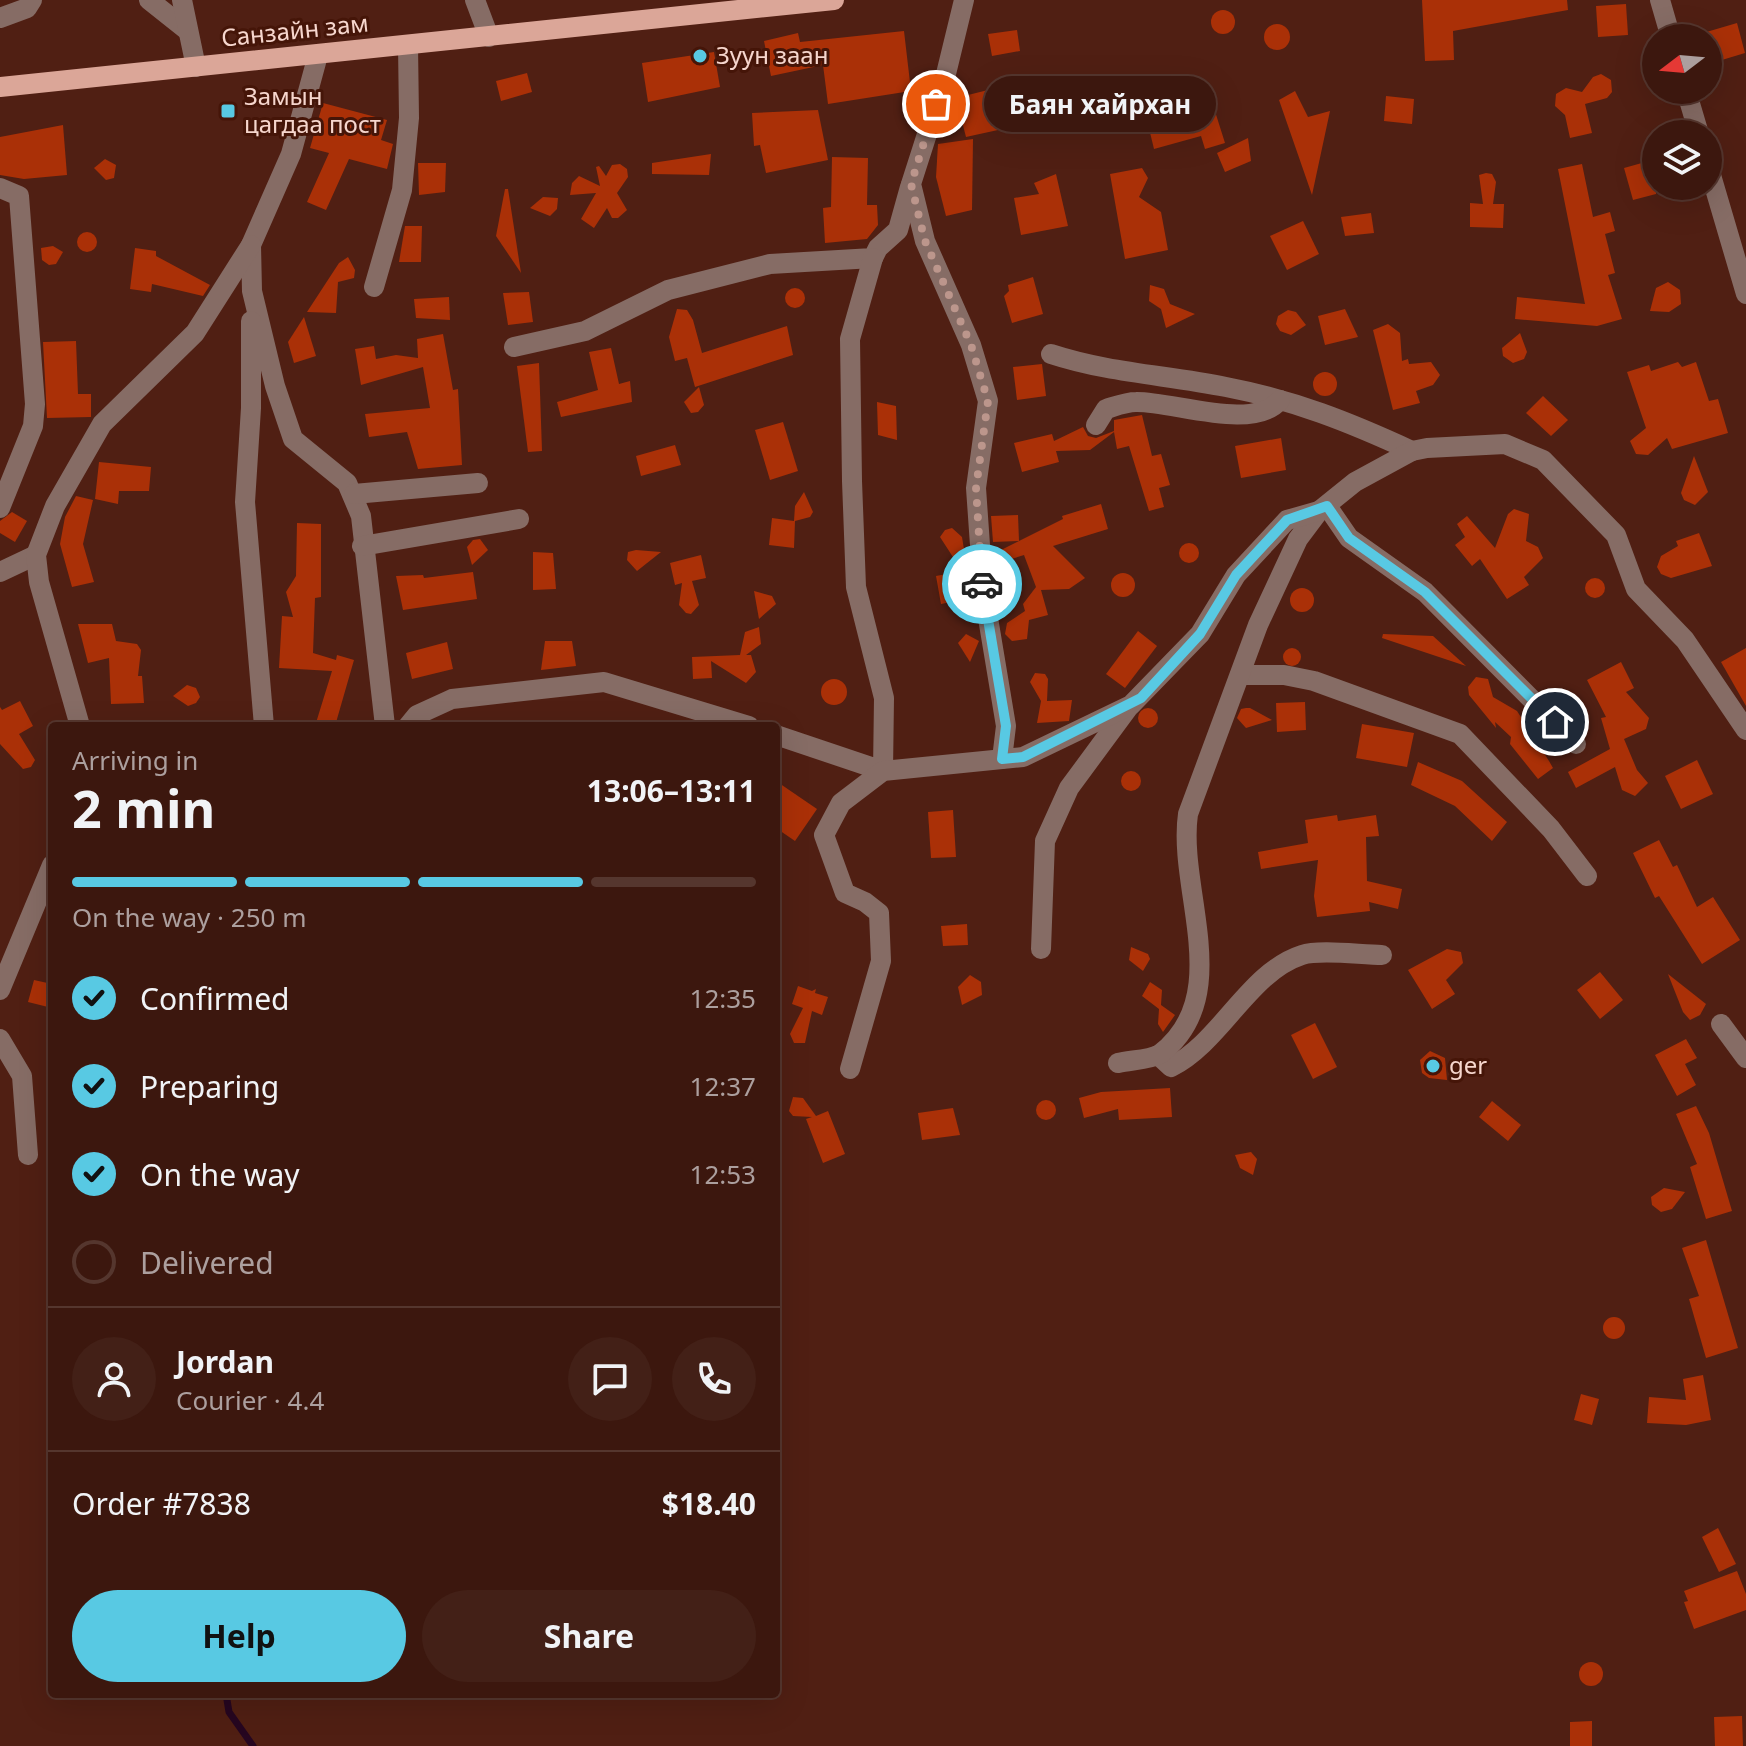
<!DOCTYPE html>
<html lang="en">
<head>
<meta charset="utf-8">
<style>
	body { margin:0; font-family:"Noto Sans",sans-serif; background:#432017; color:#f1f3f6; height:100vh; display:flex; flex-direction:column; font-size:30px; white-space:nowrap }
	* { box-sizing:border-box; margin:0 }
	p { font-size:26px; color:#ac9f9e }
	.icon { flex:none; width:44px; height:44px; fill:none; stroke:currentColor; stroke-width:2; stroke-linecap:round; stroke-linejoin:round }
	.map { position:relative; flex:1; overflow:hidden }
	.side { position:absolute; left:48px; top:722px; width:732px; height:976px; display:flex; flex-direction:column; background:#3c170e; border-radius:8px; box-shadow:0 8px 32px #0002,0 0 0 2px #55362e }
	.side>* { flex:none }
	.needle { width:52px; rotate:254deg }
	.tools { position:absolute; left:1642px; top:24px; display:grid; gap:16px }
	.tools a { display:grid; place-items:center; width:80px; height:80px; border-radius:50%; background:#3c170e; box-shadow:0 8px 32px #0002,0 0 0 2px #55362e; font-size:40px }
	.pin { position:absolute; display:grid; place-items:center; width:68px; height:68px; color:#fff; margin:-34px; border:4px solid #fff; border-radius:50%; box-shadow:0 2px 8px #0007 }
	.courier { position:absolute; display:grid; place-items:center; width:80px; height:80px; margin:-40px; border:6px solid #58c9e3; border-radius:50%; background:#fff; color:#222; box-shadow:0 2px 10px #0007 }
	.bubble { position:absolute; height:56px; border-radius:28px; background:#3c170e; box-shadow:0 8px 32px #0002,0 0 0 2px #55362e; font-size:26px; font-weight:700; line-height:56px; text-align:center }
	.head em { font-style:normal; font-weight:700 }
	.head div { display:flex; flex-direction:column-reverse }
	.head { display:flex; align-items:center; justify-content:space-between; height:136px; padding:0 24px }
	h1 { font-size:52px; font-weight:700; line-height:60px }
	.bar { display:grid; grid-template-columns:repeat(4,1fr); gap:12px 8px; align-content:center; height:96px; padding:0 24px }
	.bar i { height:10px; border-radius:6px; background:#55362e }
	.bar .selected { background:#58c9e3 }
	.bar p { grid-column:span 4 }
	.line { display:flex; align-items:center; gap:20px; padding:0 24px; border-top:2px solid #55362e }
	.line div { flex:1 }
	.round { display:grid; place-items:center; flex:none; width:84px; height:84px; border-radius:42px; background:#432017 }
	ol { padding:0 24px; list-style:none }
	li { display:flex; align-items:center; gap:24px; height:88px }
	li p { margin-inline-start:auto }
	li .icon { padding:8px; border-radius:50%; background:#58c9e3; color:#111; stroke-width:4 }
	li:last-child { color:#ac9f9e }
	li i { width:44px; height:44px; border:4px solid #55362e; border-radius:50% }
	.primary-button { display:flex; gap:16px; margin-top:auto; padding:16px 24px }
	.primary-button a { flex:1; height:92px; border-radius:48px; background:#58c9e3; color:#111; font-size:32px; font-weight:700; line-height:92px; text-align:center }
	.primary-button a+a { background:#432017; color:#f1f3f6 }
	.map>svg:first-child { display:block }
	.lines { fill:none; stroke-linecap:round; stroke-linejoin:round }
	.stream { stroke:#260620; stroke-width:7 }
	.building { fill:#aa3007 }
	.minor { stroke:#866c65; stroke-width:20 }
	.major { stroke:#dba698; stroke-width:20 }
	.done { stroke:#bc968c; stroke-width:8; stroke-dasharray:0 14.4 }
	.route { stroke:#58c9e3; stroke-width:10 }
	.poi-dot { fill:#58c9e3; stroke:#451508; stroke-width:3 }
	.labels { text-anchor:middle; stroke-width:6; stroke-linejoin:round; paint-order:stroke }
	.street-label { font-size:24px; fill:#f6d6cd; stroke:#451508 }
	.poi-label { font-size:24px; fill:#f6d6cd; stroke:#451508; text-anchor:start }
</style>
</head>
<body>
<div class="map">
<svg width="1746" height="1746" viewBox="0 0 1746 1746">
	<rect width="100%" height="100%" fill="#501f13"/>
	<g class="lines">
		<polyline class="stream" points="226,1694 229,1712 253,1746"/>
	</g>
	<g class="building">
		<polygon points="1422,0 1567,0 1568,10 1453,31 1454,60 1425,61"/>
		<polygon points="1626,4 1628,35 1598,37 1596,6"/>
		<circle cx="1223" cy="22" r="12"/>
		<polygon points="1737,23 1745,53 1712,63 1708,38 1703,33"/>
		<circle cx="1277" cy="37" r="13"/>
		<polygon points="1017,30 1020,51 992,56 988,34"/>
		<polygon points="904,31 911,91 828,104 823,65 771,76 764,41 798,33 800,42"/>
		<polygon points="714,52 720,87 648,102 642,63"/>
		<polygon points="527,73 532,92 501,101 496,81"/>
		<polygon points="1601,74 1611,80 1612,92 1607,98 1585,104 1592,133 1570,138 1565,115 1555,106 1556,94 1566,88 1582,92 1593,77"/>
		<polygon points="988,90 998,130 966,137 956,98"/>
		<polygon points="1295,91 1308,117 1330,111 1312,195 1279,100"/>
		<polygon points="1386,96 1414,99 1412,124 1384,121"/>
		<polygon points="323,103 387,120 381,140 393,144 387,169 349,159 326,210 307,202 329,153 310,148"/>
		<polygon points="1153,103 1162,106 1172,118 1213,105 1225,143 1205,149 1201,136 1154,149 1145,112"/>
		<polygon points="818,110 828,160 766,173 760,145 754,146 752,113"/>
		<polygon points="63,125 67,175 24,179 0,175 0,137"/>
		<polygon points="1248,138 1251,161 1225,172 1217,153"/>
		<polygon points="973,139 972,210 946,216 936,177 938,144"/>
		<polygon points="711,154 709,175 652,174 652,163"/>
		<polygon points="832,157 868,158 867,205 877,205 878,225 867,239 825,243 823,208 831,207"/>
		<polygon points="105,159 116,165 114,178 106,180 94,168"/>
		<polygon points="1656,159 1656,194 1633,200 1624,168"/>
		<polygon points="418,163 446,163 445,192 419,195"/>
		<polygon points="620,164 627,169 628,177 617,193 627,210 618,218 612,218 607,208 594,228 581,219 596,193 570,195 572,183 579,176 600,186 596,167 599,166 606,176 612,165"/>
		<polygon points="1582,164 1593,217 1610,212 1615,231 1605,234 1615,273 1608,275 1622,319 1597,326 1515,319 1517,297 1585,304 1558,169"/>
		<polygon points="1142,168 1148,178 1139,197 1161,212 1168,250 1125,259 1110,174"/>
		<polygon points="1486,173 1492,174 1496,182 1493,204 1504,204 1503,228 1470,227 1470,203 1483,204 1479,175"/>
		<polygon points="1056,174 1068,226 1021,235 1014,198 1039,194 1034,183"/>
		<polygon points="505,189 508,189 521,273 496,236"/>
		<polygon points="543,197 558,198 557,209 550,216 530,208"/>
		<polygon points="1371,213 1374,233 1345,236 1341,217"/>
		<polygon points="1303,221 1319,254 1287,270 1270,236"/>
		<polygon points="405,226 422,226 421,262 399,262"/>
		<circle cx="87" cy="242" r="10"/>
		<polygon points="53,246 63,252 56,264 49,265 42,260 41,248"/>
		<polygon points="135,248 156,251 156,256 210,285 203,296 152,284 151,292 130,289"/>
		<polygon points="348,257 355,270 354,278 338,282 336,313 307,312 339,263"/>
		<polygon points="1033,277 1043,314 1012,323 1004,296 1009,291 1008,285"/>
		<polygon points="1668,282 1680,290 1681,304 1669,312 1650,311 1656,288"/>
		<polygon points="1150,285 1164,289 1170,304 1195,314 1166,328 1161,309 1149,301"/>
		<circle cx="795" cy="298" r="10"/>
		<polygon points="529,292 533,322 508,325 503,293"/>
		<polygon points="449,297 450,320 416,318 414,299"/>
		<polygon points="677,309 687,310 693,320 702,353 787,326 793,355 695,387 687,358 675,361 669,337"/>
		<polygon points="1345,309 1358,337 1325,345 1318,316"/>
		<polygon points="1288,310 1296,312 1306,325 1291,335 1280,331 1276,324 1278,316"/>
		<polygon points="304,317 316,356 294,363 288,342"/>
		<polygon points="1388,324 1400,333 1402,361 1408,359 1409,364 1431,362 1440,375 1433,385 1416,391 1420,403 1393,410 1373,330"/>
		<polygon points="1520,333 1527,352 1524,359 1513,363 1503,356 1502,348"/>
		<polygon points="443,334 453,390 458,389 462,465 418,469 407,432 369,437 365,414 430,408 423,367 361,385 355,349 374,346 376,359 396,355 418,358 417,339"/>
		<polygon points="76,341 78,394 91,394 91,417 47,418 43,342"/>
		<polygon points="611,348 619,384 630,381 632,402 561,417 557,402 598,390 589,352"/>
		<polygon points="1678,362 1682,367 1696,362 1709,401 1718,399 1728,433 1672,449 1667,438 1648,455 1636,454 1630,441 1646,428 1627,372 1649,365 1651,371"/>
		<polygon points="539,363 542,451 528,452 517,366"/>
		<polygon points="1042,364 1046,396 1017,400 1013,367"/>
		<circle cx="1325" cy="384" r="12"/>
		<polygon points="699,387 704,405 698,412 691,413 684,402"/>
		<polygon points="1543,396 1568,420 1551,436 1526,413"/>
		<polygon points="877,402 896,406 897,440 878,435"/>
		<polygon points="1142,415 1152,456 1161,454 1170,485 1159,488 1164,507 1149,511 1129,446 1117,449 1114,432 1090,450 1056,451 1059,462 1022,472 1014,443 1052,434 1054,441 1083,427 1088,436 1096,438 1114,431 1114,420"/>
		<polygon points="783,422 798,471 770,480 755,430"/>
		<polygon points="1281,438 1286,470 1241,478 1235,446"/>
		<polygon points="675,445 681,465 641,476 636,456"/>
		<polygon points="1694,456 1708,492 1695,505 1684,500 1681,493"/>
		<polygon points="99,462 151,467 149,491 119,491 118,504 95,499"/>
		<polygon points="804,492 813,512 810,517 795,521 794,548 769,545 772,518 794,521 795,506"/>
		<polygon points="76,496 93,500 83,544 94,582 72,587 60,544 65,517"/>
		<polygon points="1101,504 1108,529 1053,546 1085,578 1069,589 1041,590 1048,615 1029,620 1027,639 1012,641 1005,634 1007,623 1025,611 1023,604 1036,587 1024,555 999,563 995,553 1063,519 1062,516"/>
		<polygon points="1514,509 1529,514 1526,541 1538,547 1543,558 1524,577 1529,585 1507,599 1480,559 1472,566 1455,545 1465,537 1457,524 1467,516 1495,548 1508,514"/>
		<polygon points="12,512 27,521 15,542 0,533 0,521"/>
		<polygon points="1018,515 1019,541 993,542 991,516"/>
		<polygon points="297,523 321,524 321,597 315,598 313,653 336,660 337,655 354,660 335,726 315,726 332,671 279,668 282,616 293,617 286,592 296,576"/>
		<polygon points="952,528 962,537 972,598 941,604 936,576 962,571 940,537 945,530"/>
		<polygon points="1699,533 1712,566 1671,578 1661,574 1657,567 1661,556 1678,546 1676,541"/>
		<polygon points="480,539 488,550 472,565 467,547 473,540"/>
		<circle cx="1189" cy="553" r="10"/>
		<polygon points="636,550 661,552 637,571 627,560 628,552"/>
		<polygon points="533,552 553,553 556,589 533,590"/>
		<polygon points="701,555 706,578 692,581 699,605 691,614 686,613 679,605 682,583 675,585 670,563"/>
		<polygon points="473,572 477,599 403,610 396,576 423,575 424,578"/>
		<circle cx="1123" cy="585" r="12"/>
		<circle cx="1595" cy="588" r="10"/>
		<circle cx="1302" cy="600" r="12"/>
		<polygon points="754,591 772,596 776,604 759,619"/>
		<polygon points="78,624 112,624 116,641 137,644 141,650 138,676 142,676 144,703 111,704 109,658 88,663"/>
		<polygon points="759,627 761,644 746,655 751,655 756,672 746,683 711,661 712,678 693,679 692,657 740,655 745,632"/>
		<polygon points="1138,631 1157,646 1125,688 1106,674"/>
		<polygon points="966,634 979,641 970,662 958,643"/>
		<polygon points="1383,634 1433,636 1466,666 1382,638"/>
		<polygon points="545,641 572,641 576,666 541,670"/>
		<polygon points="447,642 453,669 412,679 406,653"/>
		<circle cx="1292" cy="657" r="9"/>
		<polygon points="1746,648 1746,706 1721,662"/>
		<polygon points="1621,662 1634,688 1626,692 1649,718 1646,729 1624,739 1637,770 1648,783 1635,796 1622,790 1615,767 1576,788 1568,772 1610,749 1601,718 1606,717 1587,680"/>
		<polygon points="1035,673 1045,674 1048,679 1047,701 1072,700 1069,721 1037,723 1041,701 1030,682"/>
		<polygon points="1476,677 1488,679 1493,697 1517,711 1549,761 1553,768 1538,779 1510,744 1511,737 1495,722 1496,728 1469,695 1468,687"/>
		<circle cx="834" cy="692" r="13"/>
		<polygon points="187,685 196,688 200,697 196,703 188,706 173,696"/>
		<polygon points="20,701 33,726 19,734 35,760 31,767 23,769 0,744 0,707 2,710"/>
		<polygon points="1305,702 1306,730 1277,732 1276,703"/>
		<polygon points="1246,708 1250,708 1272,720 1246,728 1237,718 1241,709"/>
		<circle cx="1148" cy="718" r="10"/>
		<polygon points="1362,724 1414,733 1407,767 1356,758"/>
		<polygon points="1697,760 1713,794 1681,809 1665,776"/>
		<polygon points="1418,762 1462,781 1507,822 1492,841 1455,806 1411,785"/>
		<circle cx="1131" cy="781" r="10"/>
		<polygon points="776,781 817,809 795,841 776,828"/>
		<polygon points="953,810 956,857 931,858 928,812"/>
		<polygon points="1337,815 1338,821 1376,815 1379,836 1366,837 1367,881 1402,889 1398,909 1369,902 1370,911 1317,917 1314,896 1318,860 1261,869 1258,852 1308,843 1305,820"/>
		<polygon points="1659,840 1673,867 1677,865 1697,907 1713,897 1740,940 1702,964 1659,896 1655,898 1633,853"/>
		<polygon points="967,924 968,945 943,946 941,926"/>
		<polygon points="1131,947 1148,954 1150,959 1143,971 1129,960"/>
		<polygon points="1447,949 1461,952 1463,963 1446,980 1455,994 1432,1009 1408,970"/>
		<polygon points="1600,972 1623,1000 1600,1019 1577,990"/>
		<polygon points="1668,974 1706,1004 1700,1015 1690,1020 1683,1012"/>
		<polygon points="970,975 981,982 982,995 962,1005 958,987"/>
		<polygon points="34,980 52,984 52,1008 28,1002"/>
		<polygon points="1150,982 1162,990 1161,1005 1175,1015 1163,1032 1158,1024 1159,1009 1142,996"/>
		<polygon points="798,986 812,991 816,989 815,993 828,997 822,1015 812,1011 805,1043 794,1043 790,1034 803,1008 792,1004"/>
		<polygon points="1315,1023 1337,1067 1313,1079 1291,1035"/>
		<polygon points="1686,1039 1697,1058 1685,1064 1696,1085 1677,1096 1655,1055"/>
		<polygon points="1430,1051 1445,1058 1447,1080 1429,1078 1422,1073 1420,1060"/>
		<polygon points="1170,1088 1172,1117 1119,1120 1118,1109 1084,1118 1079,1098 1101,1092"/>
		<polygon points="793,1097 803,1098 816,1116 828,1111 845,1154 823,1163 806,1119 812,1117 793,1116 789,1111"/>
		<circle cx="1046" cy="1110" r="10"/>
		<polygon points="1492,1101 1521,1125 1508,1141 1479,1117"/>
		<polygon points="1696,1106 1709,1133 1732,1211 1706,1219 1690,1167 1697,1164 1676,1114"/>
		<polygon points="953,1108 960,1135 922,1140 918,1113"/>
		<polygon points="1251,1152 1257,1159 1253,1175 1240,1168 1235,1155"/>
		<polygon points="1664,1188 1685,1192 1672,1209 1661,1212 1652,1205 1651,1197"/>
		<polygon points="1706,1240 1738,1348 1706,1358 1689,1299 1699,1296 1682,1248"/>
		<circle cx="1614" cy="1328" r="11"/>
		<polygon points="1703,1375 1711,1420 1686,1425 1647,1423 1649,1397 1686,1400 1683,1379"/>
		<polygon points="1581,1394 1599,1399 1592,1425 1574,1420"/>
		<polygon points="1718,1528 1736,1564 1719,1572 1702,1537"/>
		<polygon points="1737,1571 1746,1594 1746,1610 1694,1629 1684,1602 1688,1601 1684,1591"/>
		<circle cx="1591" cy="1674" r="12"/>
		<polygon points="1742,1716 1743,1746 1715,1746 1714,1717"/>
		<polygon points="1592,1721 1592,1746 1570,1746 1570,1722"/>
	</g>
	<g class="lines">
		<g class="minor">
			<polyline points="149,0 188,31"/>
			<polyline points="182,0 196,67"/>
			<polyline points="475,0 489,37"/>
			<polyline points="964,0 945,78 911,184 925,241 971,345 988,401 976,488 983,588 1006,726 1002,759"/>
			<polyline points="1660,0 1671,38"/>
			<polyline points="0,18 27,8 32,0"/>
			<polyline points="318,55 291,154 251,245 252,291 275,386 293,439 347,483 361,516 385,726"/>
			<polyline points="1686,90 1699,134"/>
			<polyline points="1708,165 1746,294"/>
			<polyline points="0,188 19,196 35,404 33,426 0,508"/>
			<polyline points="374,287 402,190 409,118 408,45"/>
			<polyline points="251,321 251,408 245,502 264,726"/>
			<polyline points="514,347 585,331 668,290 770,264 873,258 878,248 898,230 910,187"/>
			<path d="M1051 354C1109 373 1167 375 1226 387 1294 400 1349 422 1412 451"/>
			<path d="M1096 425 1106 409C1116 406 1126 402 1136 402 1172 401 1253 432 1280 400"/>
			<polyline points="354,494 478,483"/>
			<polyline points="1327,506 1349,538 1425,592 1576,744"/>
			<polyline points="362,546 519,519"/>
			<polyline points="0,572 36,555"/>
			<polyline points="1240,675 1284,675 1314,681 1460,734 1551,829 1587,876"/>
			<polyline points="80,726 39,582 36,555 55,506 102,424 195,333 251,245"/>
			<polyline points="408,726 417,715 452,699 604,682 749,726"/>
			<polyline points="776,735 883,771 884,698 856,587 852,481 850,339 873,258"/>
			<polyline points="1041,949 1045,841 1069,788 1128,708"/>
			<polyline points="0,990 52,865"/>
			<polyline points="1721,1024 1746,1058"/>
			<polyline points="0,1039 22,1076 28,1155"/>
			<path d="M1158 1055 1171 1067C1221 1042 1249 972 1302 955 1320 949 1361 955 1382 955"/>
			<path d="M1118 1063C1129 1060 1150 1060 1160 1054 1236 996 1177 890 1188 814L1258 625 1298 539 1319 511 1355 482 1412 451 1427 448 1505 444 1543 460 1616 535 1636 589 1685 640 1746 730"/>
			<polyline points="850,1069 881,961 879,913 865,902 845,893 824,835 841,803 883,771 1023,757 1131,705 1200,634 1236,575 1287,520 1319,511"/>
		</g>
		<polyline class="major" points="0,87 834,0"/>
	</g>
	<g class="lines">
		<polyline class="done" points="936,104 911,184 925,241 971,345 988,401 976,488 982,584"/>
		<polyline class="route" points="982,584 1006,726 1002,759 1023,757 1141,698 1200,634 1236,575 1287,520 1327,506 1349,538 1425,592 1555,722"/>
	</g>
	<g class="poi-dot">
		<circle cx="700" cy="56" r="8"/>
		<rect x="220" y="103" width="16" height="16" rx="4"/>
		<circle cx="1433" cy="1066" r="8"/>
	</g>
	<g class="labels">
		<g class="street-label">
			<text transform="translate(295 31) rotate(-6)" y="8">Санзайн зам</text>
		</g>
		<g class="poi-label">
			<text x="716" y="64">Зуун заан</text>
			<text x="244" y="105">Замын<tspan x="244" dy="28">цагдаа пост</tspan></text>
			<text x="1449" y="1074">ger</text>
		</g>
	</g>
</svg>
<div class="tools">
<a><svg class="needle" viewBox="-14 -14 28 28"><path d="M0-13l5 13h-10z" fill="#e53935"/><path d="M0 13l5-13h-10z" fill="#ac9f9e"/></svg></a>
<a><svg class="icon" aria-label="layers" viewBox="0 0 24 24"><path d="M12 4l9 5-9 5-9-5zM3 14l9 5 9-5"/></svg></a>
</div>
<div class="pin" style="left:936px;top:104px;background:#ea580c"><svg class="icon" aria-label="bag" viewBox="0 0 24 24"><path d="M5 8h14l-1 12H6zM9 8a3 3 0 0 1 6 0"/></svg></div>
<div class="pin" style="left:1555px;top:722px;background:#1f2937"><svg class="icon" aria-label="home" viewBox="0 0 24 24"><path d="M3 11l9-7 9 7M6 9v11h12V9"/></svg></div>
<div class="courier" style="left:982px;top:584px"><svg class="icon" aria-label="car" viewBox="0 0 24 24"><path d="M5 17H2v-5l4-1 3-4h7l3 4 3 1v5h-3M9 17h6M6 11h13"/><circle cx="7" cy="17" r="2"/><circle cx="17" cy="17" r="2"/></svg></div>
<div class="bubble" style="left:984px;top:76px;width:232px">Баян хайрхан</div>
<section class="side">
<div class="head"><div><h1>2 min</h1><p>Arriving in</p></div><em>13:06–13:11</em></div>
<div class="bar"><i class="selected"></i><i class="selected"></i><i class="selected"></i><i></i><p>On the way · 250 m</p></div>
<ol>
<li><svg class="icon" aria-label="check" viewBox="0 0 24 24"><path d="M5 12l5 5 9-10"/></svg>Confirmed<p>12:35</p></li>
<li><svg class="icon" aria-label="check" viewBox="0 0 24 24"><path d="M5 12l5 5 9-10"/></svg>Preparing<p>12:37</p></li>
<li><svg class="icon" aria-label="check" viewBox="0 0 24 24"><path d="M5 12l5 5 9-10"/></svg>On the way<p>12:53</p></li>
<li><i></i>Delivered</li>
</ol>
<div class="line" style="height:144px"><a class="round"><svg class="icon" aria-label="person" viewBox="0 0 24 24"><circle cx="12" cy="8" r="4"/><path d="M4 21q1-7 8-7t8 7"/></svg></a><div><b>Jordan</b><p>Courier · 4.4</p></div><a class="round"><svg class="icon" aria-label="chat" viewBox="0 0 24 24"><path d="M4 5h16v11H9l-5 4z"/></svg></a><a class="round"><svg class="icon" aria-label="phone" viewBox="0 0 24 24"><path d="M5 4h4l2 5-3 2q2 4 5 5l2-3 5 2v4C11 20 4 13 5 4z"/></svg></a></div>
<div class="line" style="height:104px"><div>Order #7838</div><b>$18.40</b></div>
<div class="primary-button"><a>Help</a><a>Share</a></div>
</section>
</div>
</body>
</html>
